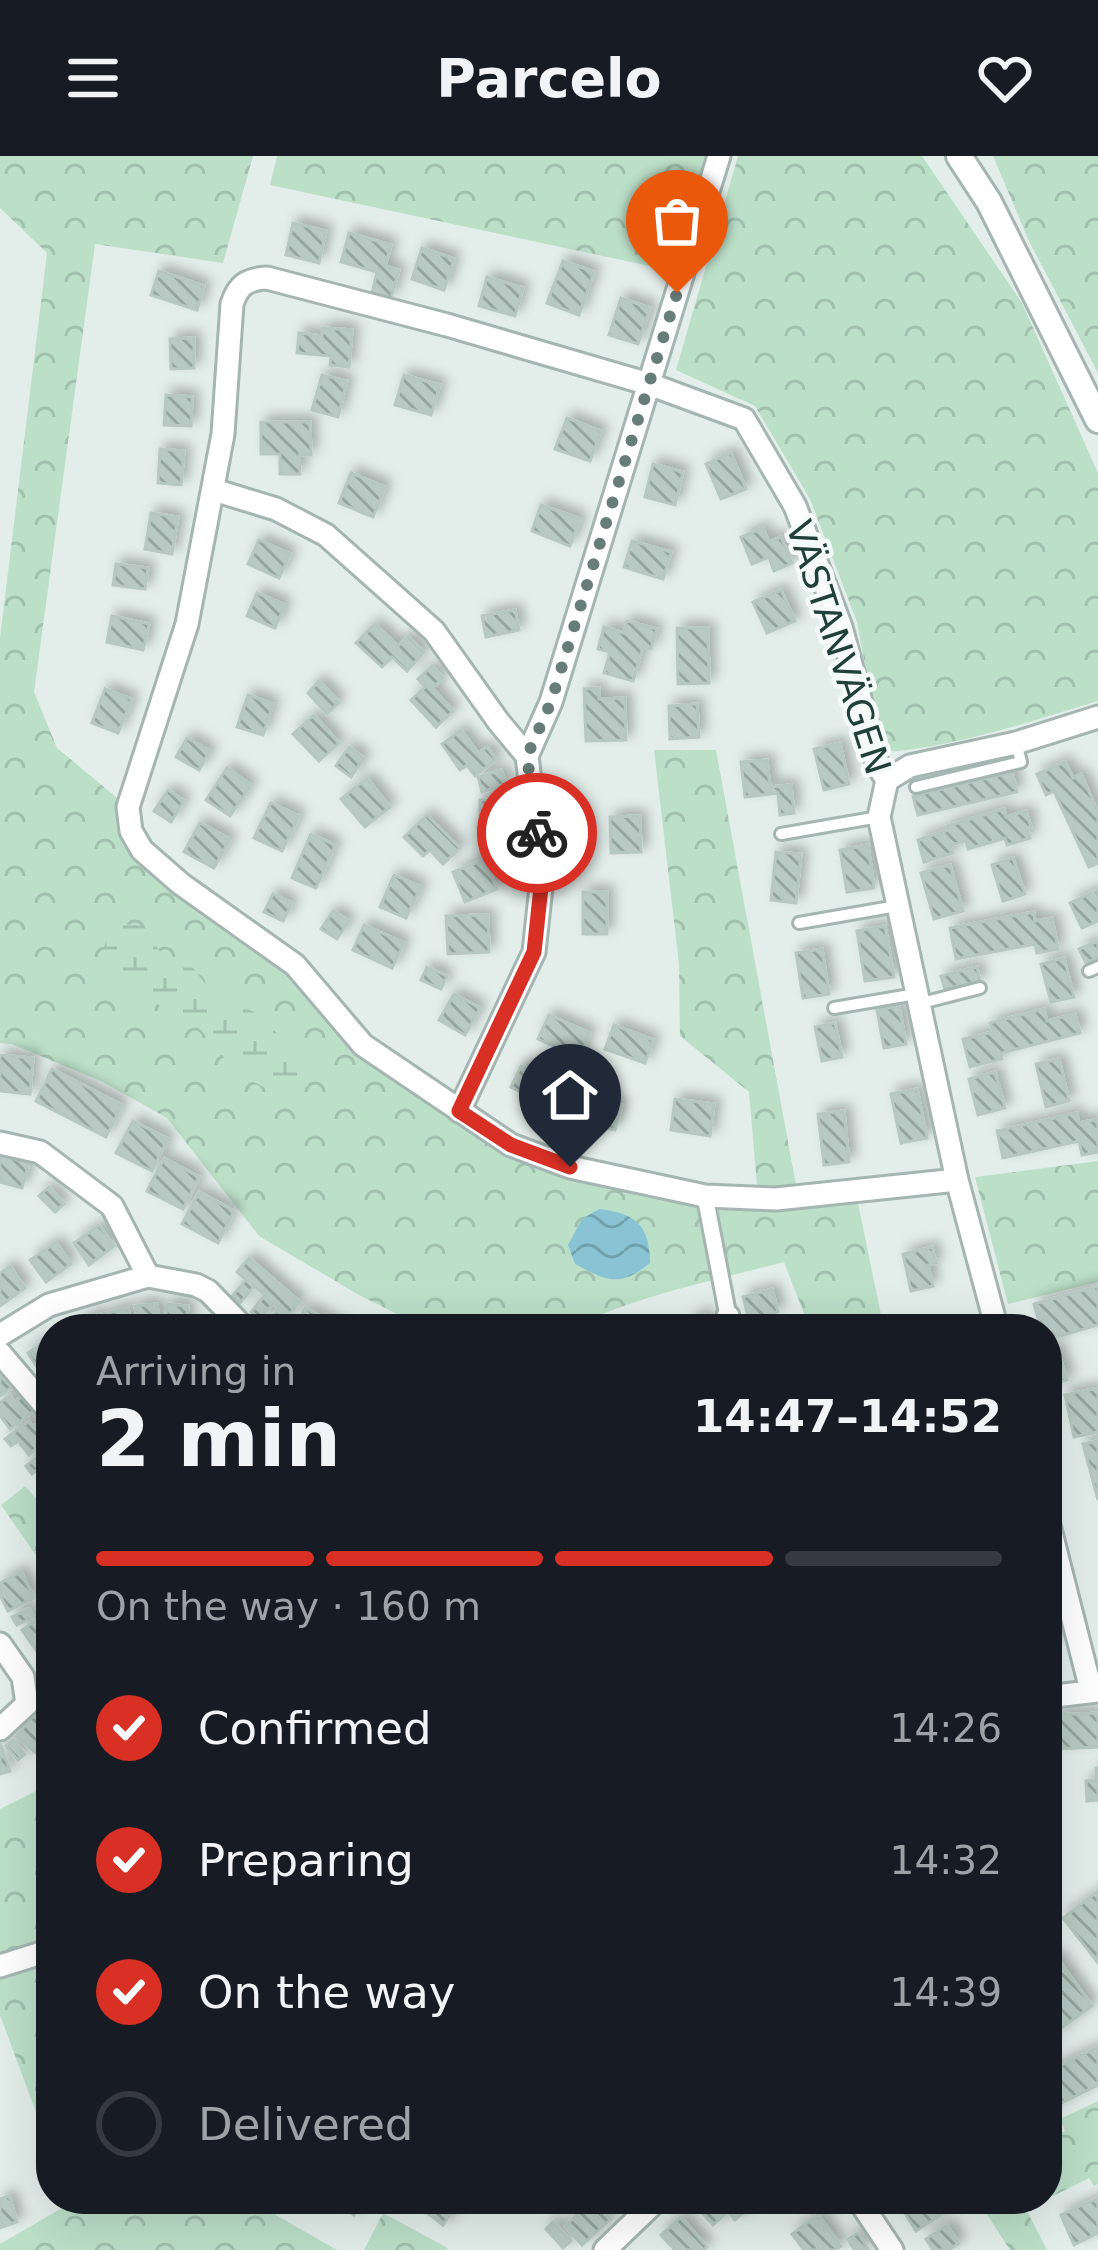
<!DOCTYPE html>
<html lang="en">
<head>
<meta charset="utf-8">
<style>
	body { margin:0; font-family:"DejaVu Sans",sans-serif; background:#242831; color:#f1f3f6; height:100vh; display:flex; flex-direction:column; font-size:45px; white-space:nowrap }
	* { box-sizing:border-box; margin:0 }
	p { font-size:39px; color:#9ea1a6 }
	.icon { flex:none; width:66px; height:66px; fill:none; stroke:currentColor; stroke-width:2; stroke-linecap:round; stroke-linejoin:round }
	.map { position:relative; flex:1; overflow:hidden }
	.side { position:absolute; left:36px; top:1158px; width:1026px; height:900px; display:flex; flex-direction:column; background:#171b24; border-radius:48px; box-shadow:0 12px 48px #0002 }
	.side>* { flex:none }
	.pin { position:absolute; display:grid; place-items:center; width:102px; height:102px; color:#fff; margin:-123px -51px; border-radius:50% 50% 50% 0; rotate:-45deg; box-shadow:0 0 12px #0007 }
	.pin .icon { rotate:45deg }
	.courier { position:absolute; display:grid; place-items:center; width:120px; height:120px; margin:-60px; border:9px solid #d93025; border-radius:50%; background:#fff; color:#222; box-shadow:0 3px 15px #0007 }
	.headline em { font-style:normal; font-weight:800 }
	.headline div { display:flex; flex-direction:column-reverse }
	.headline { display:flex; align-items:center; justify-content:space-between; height:204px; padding:0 60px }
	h1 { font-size:78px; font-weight:800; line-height:90px }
	.bar { display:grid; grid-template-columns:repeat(4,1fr); gap:18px 12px; align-content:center; height:144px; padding:0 60px }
	.bar i { height:15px; border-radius:9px; background:#363941 }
	.bar .active { background:#d93025 }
	.bar p { grid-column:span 4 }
	ol { padding:0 60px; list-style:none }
	li { display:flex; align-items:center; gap:36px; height:132px }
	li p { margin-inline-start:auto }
	li .icon { padding:12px; border-radius:50%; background:#d93025; color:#fff; stroke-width:4 }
	li:last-child { color:#9ea1a6 }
	li i { width:66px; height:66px; border:6px solid #363941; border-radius:50% }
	header { display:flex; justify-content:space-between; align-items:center; height:156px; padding:0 60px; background:#171b24; font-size:54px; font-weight:800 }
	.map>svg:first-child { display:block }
	.forest { fill:url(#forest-crowns) }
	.wetland { fill:url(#wetland-marsh) }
	.water { fill:url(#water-waves) }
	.building { fill:url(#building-back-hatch); stroke:#b6c8c1; stroke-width:3; filter:url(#shadow) }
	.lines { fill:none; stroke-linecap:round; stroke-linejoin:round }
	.service-casing { stroke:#a5b6b2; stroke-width:16 }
	.pedestrian-casing { stroke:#a5b6b2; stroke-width:21 }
	.minor-casing { stroke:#a5b6b2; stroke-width:27 }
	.tertiary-casing { stroke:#a5b6b2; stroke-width:30 }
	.service { stroke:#fff; stroke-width:10 }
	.pedestrian { stroke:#fff; stroke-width:15 }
	.minor { stroke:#fff; stroke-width:21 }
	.tertiary { stroke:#fff; stroke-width:24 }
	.done { stroke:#667d78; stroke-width:12; stroke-dasharray:0 21.6 }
	.route { stroke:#d93025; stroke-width:15 }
	.labels { text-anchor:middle; stroke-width:9; stroke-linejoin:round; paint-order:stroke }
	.street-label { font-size:36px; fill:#22403a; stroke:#f4faf7 }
</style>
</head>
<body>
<header><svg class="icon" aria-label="menu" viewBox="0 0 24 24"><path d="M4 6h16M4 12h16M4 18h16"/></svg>Parcelo<svg class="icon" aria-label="heart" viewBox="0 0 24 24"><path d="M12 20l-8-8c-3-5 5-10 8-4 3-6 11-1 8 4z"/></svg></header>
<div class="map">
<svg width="1098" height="2094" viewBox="0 0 1098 2094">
	<defs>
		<pattern id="forest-crowns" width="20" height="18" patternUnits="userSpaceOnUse" patternTransform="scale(3)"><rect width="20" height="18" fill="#bcdfc8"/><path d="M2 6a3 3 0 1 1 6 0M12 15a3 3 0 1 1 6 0" fill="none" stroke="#a1c0ad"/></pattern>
		<pattern id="wetland-marsh" width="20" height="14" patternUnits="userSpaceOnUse" patternTransform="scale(3)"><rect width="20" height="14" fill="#bcdfc8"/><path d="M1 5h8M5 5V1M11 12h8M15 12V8" fill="none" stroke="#a1c0ad"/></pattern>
		<pattern id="water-waves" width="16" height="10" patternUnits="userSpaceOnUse" patternTransform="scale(3)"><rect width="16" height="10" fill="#8ac4d4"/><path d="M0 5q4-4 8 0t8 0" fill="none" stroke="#70a1ad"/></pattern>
		<pattern id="building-back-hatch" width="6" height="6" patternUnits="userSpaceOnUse" patternTransform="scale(3)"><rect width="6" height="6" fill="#b9c9c3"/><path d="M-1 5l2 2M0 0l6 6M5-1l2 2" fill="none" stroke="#96a59f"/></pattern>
		<filter id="shadow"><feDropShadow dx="6" dy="-6" stdDeviation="6" flood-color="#0004"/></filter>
	</defs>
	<rect width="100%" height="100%" fill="#e3eeea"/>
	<g class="forest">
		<path d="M0 0H253L223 107 95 88 34 536 57 592 128 651 131 675 295 809 363 889 511 989 758 1041 749 936 680 880 679 808 654 594H716L798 1040 855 1033 884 1173H810L784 1106C745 1117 599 1148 579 1173H427L359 1139 259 1080 167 962 103 926 12 888 0 887V482L47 97 0 52Z"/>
		<polygon points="277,0 717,0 673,115 270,29"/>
		<path d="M738 0H922L1022 147 1098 317V545C1032 565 949 593 881 596L857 466 810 343 755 250 676 214Z"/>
		<polygon points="993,0 1098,0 1098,217 1029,85"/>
		<polygon points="1098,1005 1098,1126 1008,1148 975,1021"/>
		<polygon points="25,1330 51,1359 51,1421 1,1349"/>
		<polygon points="1047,1562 1062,1707 1047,1710"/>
		<polygon points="51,1616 51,1997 0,1859 0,1653 44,1631"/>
		<polygon points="1098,1945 1098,2028 1094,2030 1089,2022 1053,2040 1047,2027 1047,1984 1065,1975 1060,1963"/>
		<polygon points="68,2043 248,2043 337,2094 0,2094 0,2088 69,2048"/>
		<polygon points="977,2043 1021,2043 1047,2094 1010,2094"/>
		<polygon points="383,2057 446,2091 448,2094 364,2094"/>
	</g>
	<polygon class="wetland" points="124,768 144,770 167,807 184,805 194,813 211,836 254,856 272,872 312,917 308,930 280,939 239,919 194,866 124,832 102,797 110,774"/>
	<path class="water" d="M599 1053C635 1057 650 1069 650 1107 620 1132 607 1125 575 1108L568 1089 582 1063Z"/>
	<g class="building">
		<polygon points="293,67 326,75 319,107 286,99"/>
		<polygon points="349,77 391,89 385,110 399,114 391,142 372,137 377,116 341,106"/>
		<polygon points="422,92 454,103 444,134 412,123"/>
		<polygon points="563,105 594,116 579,159 547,147"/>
		<polygon points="159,115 204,130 197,154 151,139"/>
		<polygon points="487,121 523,132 515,160 479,150"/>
		<polygon points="621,142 650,152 638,188 609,179"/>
		<polygon points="323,172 352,174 349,211 330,209 331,200 297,197 299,177 322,180"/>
		<polygon points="194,182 194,212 171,213 170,183"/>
		<polygon points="322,219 347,225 338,261 312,254"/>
		<polygon points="404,219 440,229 431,259 395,249"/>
		<polygon points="166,239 192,241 191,270 164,269"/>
		<polygon points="567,262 601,275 590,305 555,293"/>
		<polygon points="261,266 310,266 311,299 299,299 300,318 280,318 280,298 261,298"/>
		<polygon points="160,293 184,295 181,329 158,327"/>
		<polygon points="731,297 746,333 721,343 706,308"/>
		<polygon points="653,308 683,316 675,349 645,341"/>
		<polygon points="351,317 385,331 373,361 339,347"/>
		<polygon points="541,349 580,363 570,390 532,375"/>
		<polygon points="151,357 178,361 172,398 145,393"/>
		<polygon points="763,372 769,386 781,381 792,407 774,415 769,401 752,408 741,381"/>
		<polygon points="259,384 290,398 279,422 248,408"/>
		<polygon points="632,385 671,396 663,423 624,411"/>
		<polygon points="116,408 148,412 145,433 113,429"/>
		<polygon points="781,434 795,465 767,477 753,446"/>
		<polygon points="257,437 285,449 275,472 247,460"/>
		<polygon points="515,454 519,474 486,481 482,460"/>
		<polygon points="112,460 149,468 143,494 107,486"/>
		<polygon points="627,465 657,473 651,493 643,491 633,525 604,517 610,496 598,493 604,471 624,477"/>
		<polygon points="375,468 398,490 408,480 424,496 407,515 392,501 382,511 356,487"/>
		<polygon points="677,472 708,472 709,527 678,528"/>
		<polygon points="432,510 443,522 432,532 453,555 436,571 411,544 425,531 418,523"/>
		<polygon points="319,525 339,546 327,558 308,537"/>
		<polygon points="599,532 599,543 625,542 626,584 586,585 584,533"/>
		<polygon points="105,533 132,543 118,577 92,567"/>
		<polygon points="248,539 273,548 263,579 237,571"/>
		<polygon points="697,548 699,581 670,583 669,550"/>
		<polygon points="314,559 339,587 319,605 293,578"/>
		<polygon points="461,574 478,597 487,591 496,604 475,620 467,609 460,614 442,588"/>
		<polygon points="187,582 210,595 199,614 176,601"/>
		<polygon points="840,587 849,628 824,634 814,593"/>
		<polygon points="349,591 364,602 351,621 336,610"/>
		<polygon points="767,604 770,631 791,629 794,657 780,659 778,637 745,641 741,606"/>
		<polygon points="1065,606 1073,622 1081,618 1098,656 1098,707 1089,711 1054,635 1046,639 1037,618"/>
		<polygon points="227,612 251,629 230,660 206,644"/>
		<polygon points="501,614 506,628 482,636 478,621"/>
		<polygon points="1012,616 1017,636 918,659 913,640"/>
		<polygon points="367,622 390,651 365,671 341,643"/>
		<polygon points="168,634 184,645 171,666 154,655"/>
		<polygon points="480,644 499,644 499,657 506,657 506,682 480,682"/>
		<polygon points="271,647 299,660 282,695 254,682"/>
		<polygon points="1004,653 1006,661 1026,655 1031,671 1027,672 1030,682 1007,689 1005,682 968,693 966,685 951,689 953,697 924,706 918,684 948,674 947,670"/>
		<polygon points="427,659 460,692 443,708 430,694 423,700 404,681"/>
		<polygon points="640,660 641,696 611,697 610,661"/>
		<polygon points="200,667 230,683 214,712 184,696"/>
		<polygon points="311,678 335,689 316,732 292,722"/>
		<polygon points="868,689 874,732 847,736 840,694"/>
		<polygon points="776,696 801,698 796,747 771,744"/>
		<polygon points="1013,702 1025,738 1003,745 992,709"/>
		<polygon points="485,703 497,733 465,746 453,716"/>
		<polygon points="950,709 963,755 934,763 921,717"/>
		<polygon points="394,719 421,731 406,762 380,751"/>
		<polygon points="1098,734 1098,765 1082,772 1070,747"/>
		<rect x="583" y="736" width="24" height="42"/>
		<polygon points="273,738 292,747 283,765 264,756"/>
		<polygon points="333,755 349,765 337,783 321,773"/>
		<polygon points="1034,756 1035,765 1052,762 1058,793 1037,797 1035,788 956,803 950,772"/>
		<polygon points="488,759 489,796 448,798 446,760"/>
		<polygon points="364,769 404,787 392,812 353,794"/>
		<polygon points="885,770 894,821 865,825 857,775"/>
		<polygon points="1098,785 1098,802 1086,807 1079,793"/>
		<polygon points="822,793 829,838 803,842 796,797"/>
		<polygon points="1064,802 1074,841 1051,846 1041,808"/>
		<polygon points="427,811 447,820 441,833 421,824"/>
		<polygon points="977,811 980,825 945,833 941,820"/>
		<polygon points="454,838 480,852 465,879 439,864"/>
		<polygon points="899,850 906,888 884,892 877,854"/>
		<polygon points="1044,853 1047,865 1075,858 1080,877 1001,897 1002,903 970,911 963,883 993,876 990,867"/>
		<polygon points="549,859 590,877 579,902 538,883"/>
		<polygon points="835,867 842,901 822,905 815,871"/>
		<polygon points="614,869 653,884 645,907 605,893"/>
		<polygon points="0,899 33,902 30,938 0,935"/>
		<polygon points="1059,903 1069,945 1046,951 1036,908"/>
		<polygon points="521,910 567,932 556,954 511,931"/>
		<polygon points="52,913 122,949 106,981 36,945"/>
		<polygon points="995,916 1005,952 978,959 969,923"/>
		<polygon points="917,933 927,982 901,987 891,938"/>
		<polygon points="588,939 622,949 615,974 580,965"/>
		<polygon points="675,943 714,948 710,980 671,974"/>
		<polygon points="844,955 849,1006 824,1009 818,958"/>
		<polygon points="1077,957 1079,967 1098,963 1098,996 1082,999 1079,985 1003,1002 997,975"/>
		<polygon points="133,965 168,983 152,1015 116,997"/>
		<polygon points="0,999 29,1007 22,1032 0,1026"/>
		<polygon points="164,1002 199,1021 183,1053 147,1035"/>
		<polygon points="49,1031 64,1048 55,1056 39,1040"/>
		<polygon points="199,1036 234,1055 218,1087 182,1068"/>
		<polygon points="99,1069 114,1090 89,1109 74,1087"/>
		<polygon points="56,1086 71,1108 46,1126 30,1104"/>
		<polygon points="932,1091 936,1107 928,1109 933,1130 911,1135 903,1098"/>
		<polygon points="249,1102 300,1146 276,1173 265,1168 279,1152 273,1147 260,1163 251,1156 265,1139 254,1130 240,1147 232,1140 246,1124 237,1116"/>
		<polygon points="10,1110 25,1132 0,1150 0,1117"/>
		<polygon points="1098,1130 1098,1169 1047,1184 1047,1173 1041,1173 1034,1148"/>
		<polygon points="772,1133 778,1156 749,1164 743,1141"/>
		<polygon points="157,1148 160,1173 138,1173 135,1150"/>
		<polygon points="167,1148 188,1150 186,1173 165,1173"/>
		<polygon points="128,1152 133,1173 111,1173 107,1157"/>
		<polygon points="305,1152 346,1173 347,1173 308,1173 298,1166"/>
		<polygon points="101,1158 106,1173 83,1173 81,1165"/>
		<polygon points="706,1159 710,1173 692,1173 690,1164"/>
		<polygon points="46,1185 51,1193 51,1213 42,1219 28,1197"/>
		<polygon points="1057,1191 1067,1224 1047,1230 1047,1194"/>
		<polygon points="1,1215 12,1231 0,1240 0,1216"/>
		<polygon points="1098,1232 1098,1276 1074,1281 1065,1239"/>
		<polygon points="10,1239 15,1246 22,1240 34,1255 10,1273 0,1259 0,1247"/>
		<polygon points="29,1265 33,1271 40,1266 51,1280 29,1299 18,1285 11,1290 5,1283"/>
		<polygon points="1097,1285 1098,1287 1098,1344 1083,1288"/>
		<polygon points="48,1292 51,1296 50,1325 39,1312 32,1318 26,1310"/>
		<polygon points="21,1416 34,1442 8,1455 0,1439 0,1427"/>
		<polygon points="1047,1444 1057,1486 1047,1488"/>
		<polygon points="29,1453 33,1461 17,1469 12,1461"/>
		<polygon points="46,1457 51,1465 51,1488 38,1497 22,1474"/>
		<polygon points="41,1518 51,1518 51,1546 42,1546"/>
		<polygon points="1098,1557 1098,1591 1056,1593 1055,1559"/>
		<polygon points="34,1559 51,1573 51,1584 38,1599 16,1580"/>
		<polygon points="13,1584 25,1598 18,1604 6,1590"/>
		<polygon points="0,1587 10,1615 0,1618"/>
		<polygon points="1096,1612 1098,1612 1098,1644 1087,1645 1086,1625 1096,1624"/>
		<polygon points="1098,1735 1098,1807 1063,1762"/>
		<polygon points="1055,1799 1092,1850 1047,1882 1047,1805"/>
		<polygon points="1098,1891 1098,1929 1047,1954 1047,1916"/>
		<polygon points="9,2040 17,2066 0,2072 0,2043"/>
		<polygon points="1098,2042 1098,2077 1074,2089 1061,2059"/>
		<polygon points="327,2043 363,2043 354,2059"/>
		<polygon points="409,2043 450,2043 457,2048 443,2069"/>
		<polygon points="716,2043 753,2043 756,2046 735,2064"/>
		<polygon points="896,2043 931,2043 941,2059 916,2075"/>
		<polygon points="593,2044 611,2063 582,2089 565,2070"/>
		<polygon points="714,2045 725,2058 713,2069 701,2056"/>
		<polygon points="818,2059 841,2090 835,2094 804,2094 792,2078"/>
		<polygon points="681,2061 707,2091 704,2094 675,2094 661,2079"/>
		<polygon points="553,2066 571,2085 563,2092 546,2073"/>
		<polygon points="947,2069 959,2087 949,2094 933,2094 926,2083"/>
		<polygon points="858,2077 869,2094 854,2094 848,2083"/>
	</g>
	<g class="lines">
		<defs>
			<g id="service">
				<polyline points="916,631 1021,606 1016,587"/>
				<polyline points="781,678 879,661"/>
				<polyline points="799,767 897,750"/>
				<polyline points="1089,815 1098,811"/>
				<polyline points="918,848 980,832"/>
				<polyline points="834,852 916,838"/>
			</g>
			<polyline id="pedestrian" points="705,1040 728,1160"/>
			<g id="minor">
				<polyline points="214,334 276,353 326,379 434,475 498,565 527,600"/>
				<polyline points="887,624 910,610 1016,587 1098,561"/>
				<polyline points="459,955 534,796 542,722 527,600 551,546 719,0"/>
				<polyline points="0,987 40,996 112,1050 148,1120"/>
				<path d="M957 1024 776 1043 705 1040 570 1011 511 989 363 889 295 809 181 728 142 694 131 675 128 651 187 468 223 278 232 148C238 129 247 123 267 122L447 169 649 228 744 263 795 350 841 471 878 610 887 624 879 661 957 1024 997 1173"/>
				<polyline points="728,1160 730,1173"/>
				<polyline points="0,1179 49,1149 148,1120 196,1129 208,1135 245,1173"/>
				<polyline points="0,1197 51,1257"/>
				<polyline points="1047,1361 1091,1534"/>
				<polyline points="0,1488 23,1521 27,1548 0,1573"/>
				<polyline points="1047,1541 1098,1535"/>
				<polyline points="0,1810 51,1794"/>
				<polyline points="858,2043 892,2094"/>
				<polyline points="605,2094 658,2043"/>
			</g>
			<polyline id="tertiary" points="959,0 989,46 1098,264"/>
		</defs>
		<use href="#service" class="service-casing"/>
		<use href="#pedestrian" class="pedestrian-casing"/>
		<use href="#minor" class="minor-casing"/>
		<use href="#tertiary" class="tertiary-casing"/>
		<use href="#service" class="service"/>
		<use href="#pedestrian" class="pedestrian"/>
		<use href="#minor" class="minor"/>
		<use href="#tertiary" class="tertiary"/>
	</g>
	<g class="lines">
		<polyline class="done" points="537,677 527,600 551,546 677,137"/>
		<polyline class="route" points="537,677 542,722 534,796 459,955 511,989 570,1011"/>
	</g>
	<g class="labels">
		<g class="street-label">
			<text transform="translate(839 491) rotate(72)" y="13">VÄSTANVÄGEN</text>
		</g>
	</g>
</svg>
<div class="pin" style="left:677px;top:137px;background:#ea580c"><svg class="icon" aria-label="bag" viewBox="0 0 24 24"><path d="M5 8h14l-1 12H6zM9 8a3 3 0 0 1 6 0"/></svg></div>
<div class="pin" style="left:570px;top:1011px;background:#1f2937"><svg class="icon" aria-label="home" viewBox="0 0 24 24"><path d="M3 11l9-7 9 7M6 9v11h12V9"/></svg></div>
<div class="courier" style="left:537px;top:677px"><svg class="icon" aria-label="bike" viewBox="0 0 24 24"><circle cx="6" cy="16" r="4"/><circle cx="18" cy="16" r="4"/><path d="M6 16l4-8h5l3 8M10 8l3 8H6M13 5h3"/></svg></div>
<section class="side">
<div class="headline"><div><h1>2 min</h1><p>Arriving in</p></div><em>14:47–14:52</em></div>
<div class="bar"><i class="active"></i><i class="active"></i><i class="active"></i><i></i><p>On the way · 160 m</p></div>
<ol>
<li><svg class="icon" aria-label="check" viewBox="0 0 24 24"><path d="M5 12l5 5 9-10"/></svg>Confirmed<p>14:26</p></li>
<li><svg class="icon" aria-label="check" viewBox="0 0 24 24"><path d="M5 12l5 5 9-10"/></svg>Preparing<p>14:32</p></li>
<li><svg class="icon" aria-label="check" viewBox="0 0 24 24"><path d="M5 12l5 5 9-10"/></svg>On the way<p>14:39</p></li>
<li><i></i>Delivered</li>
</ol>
</section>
</div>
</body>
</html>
